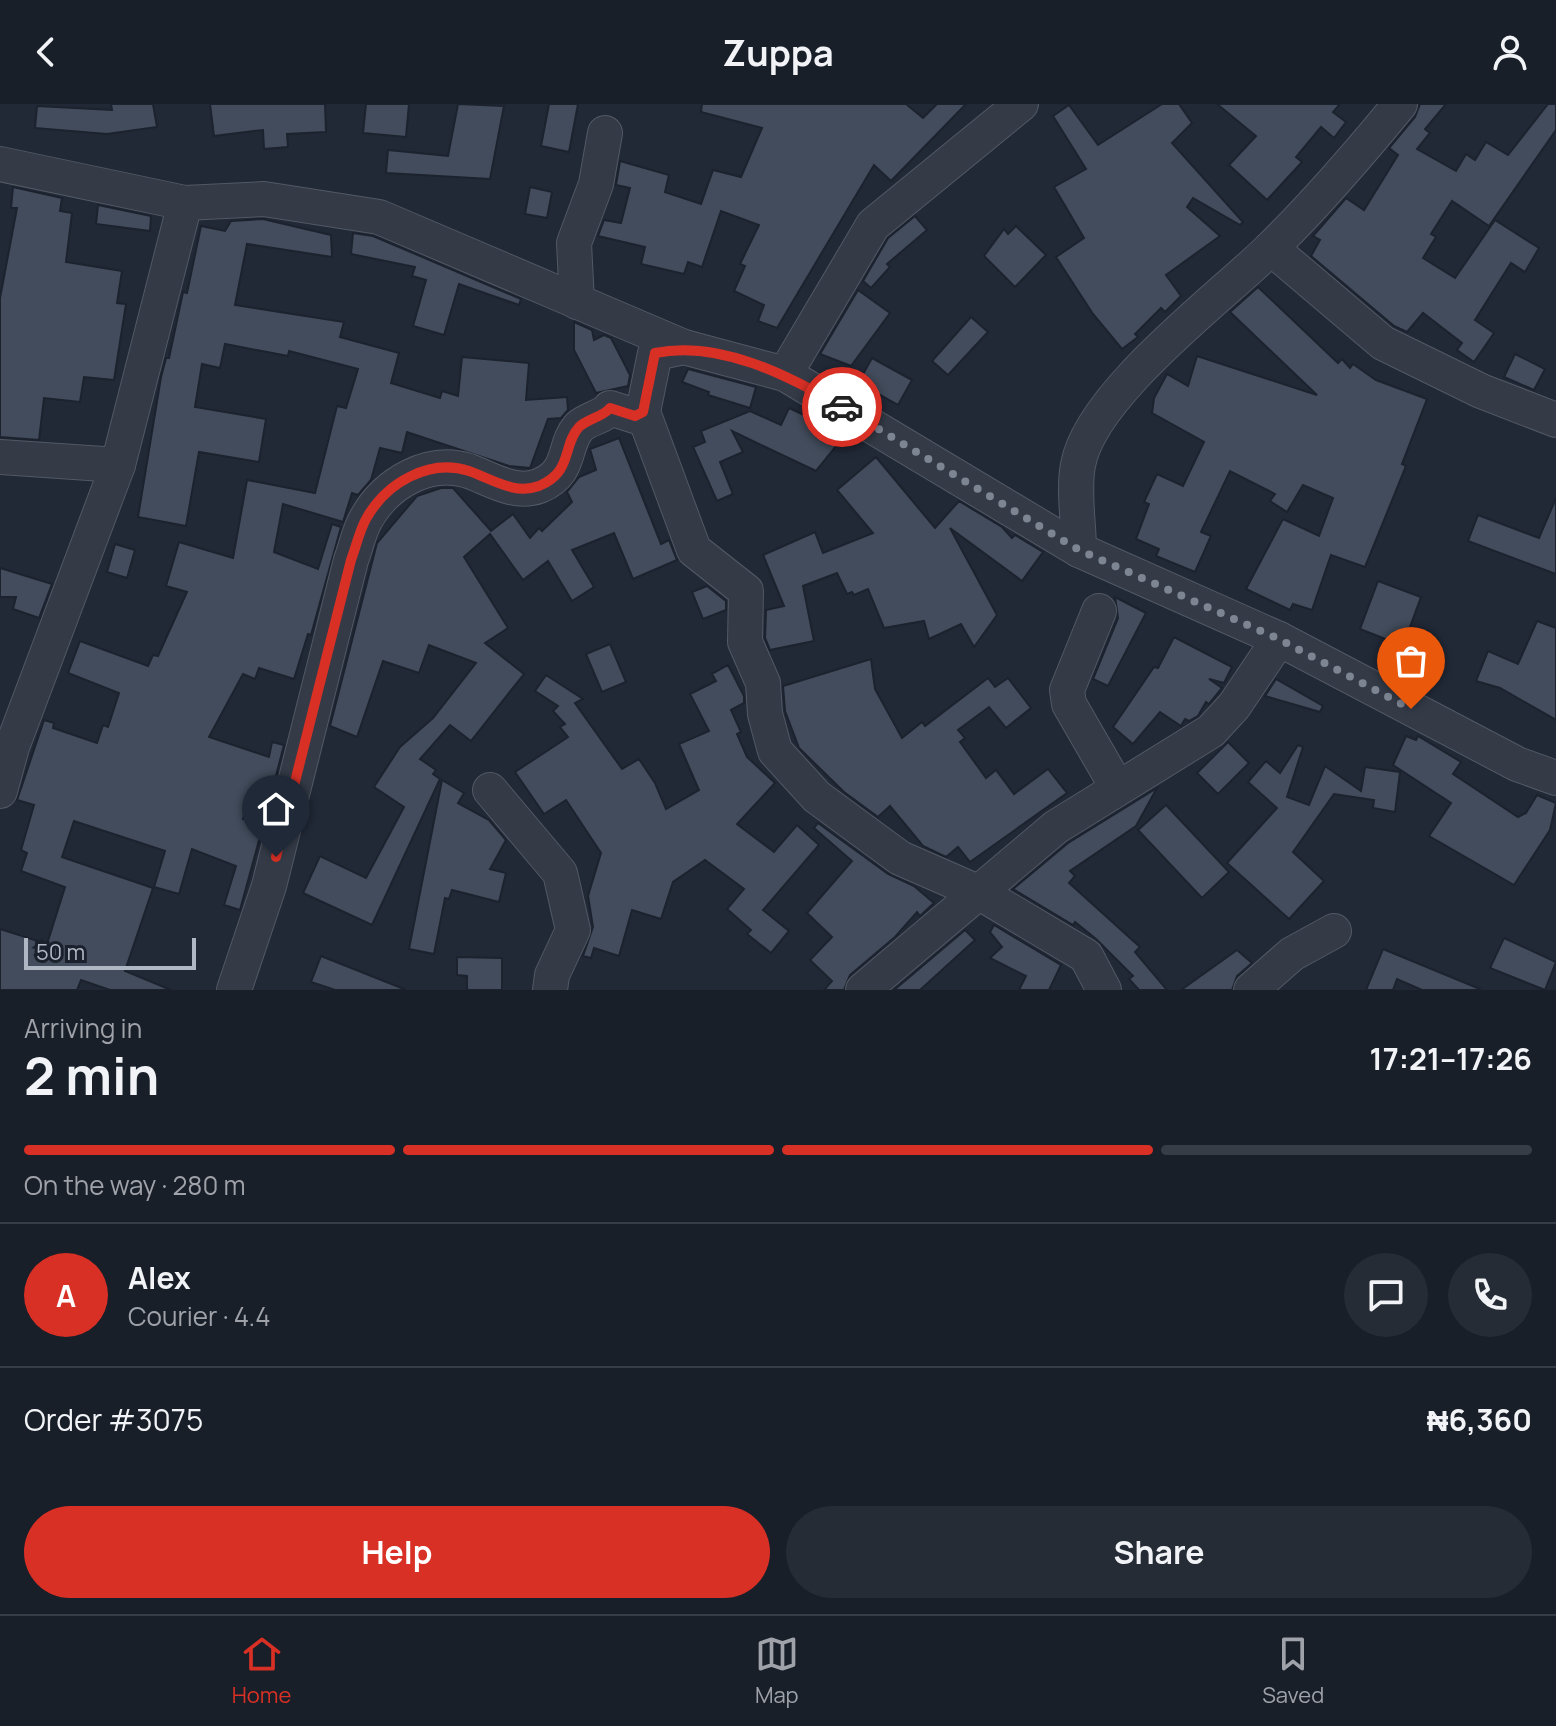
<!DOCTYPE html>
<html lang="en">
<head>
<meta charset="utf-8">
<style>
	body { margin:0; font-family:Manrope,sans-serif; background:#262c35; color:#f1f3f6; height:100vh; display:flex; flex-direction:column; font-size:30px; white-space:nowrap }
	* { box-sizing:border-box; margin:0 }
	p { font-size:26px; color:#9fa2a8 }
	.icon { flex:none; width:44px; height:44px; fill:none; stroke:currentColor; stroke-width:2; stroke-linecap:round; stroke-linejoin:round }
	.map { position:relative; height:886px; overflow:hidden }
	.panel { display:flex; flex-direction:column; background:#191f29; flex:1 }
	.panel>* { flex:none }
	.scale { position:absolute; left:24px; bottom:20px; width:172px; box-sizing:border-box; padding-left:8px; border:4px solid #afb6c4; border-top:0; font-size:22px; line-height:28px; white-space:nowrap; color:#afb6c4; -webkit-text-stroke:6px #1a202c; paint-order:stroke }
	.pin { position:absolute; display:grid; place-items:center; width:68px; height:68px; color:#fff; margin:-82px -34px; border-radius:50% 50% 50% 0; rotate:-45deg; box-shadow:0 0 8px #0007 }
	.pin .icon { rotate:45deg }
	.courier { position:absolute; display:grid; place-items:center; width:80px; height:80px; margin:-40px; border:6px solid #d93025; border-radius:50%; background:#fff; color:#222; box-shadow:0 2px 10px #0007 }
	.head em { font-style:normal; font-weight:700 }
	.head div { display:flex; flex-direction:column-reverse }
	.head { display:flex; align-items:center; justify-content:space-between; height:136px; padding:0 24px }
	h1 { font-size:52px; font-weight:700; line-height:60px }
	.bar { display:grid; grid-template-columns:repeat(4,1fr); gap:12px 8px; align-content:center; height:96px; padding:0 24px }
	.bar i { height:10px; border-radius:6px; background:#373d46 }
	.bar .active { background:#d93025 }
	.bar p { grid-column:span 4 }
	.line { display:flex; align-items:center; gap:20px; padding:0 24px; border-top:2px solid #373d46 }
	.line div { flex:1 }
	.round { display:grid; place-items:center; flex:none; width:84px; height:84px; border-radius:42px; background:#262c35 }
	.cta { display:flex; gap:16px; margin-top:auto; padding:16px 24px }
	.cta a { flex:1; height:92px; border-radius:48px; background:#d93025; color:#fff; font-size:32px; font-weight:700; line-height:92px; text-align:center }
	.cta a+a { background:#262c35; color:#f1f3f6 }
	header { display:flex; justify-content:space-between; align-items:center; height:104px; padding:0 24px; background:#191f29; font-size:36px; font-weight:700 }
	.dock { display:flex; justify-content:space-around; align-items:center; height:112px; border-top:2px solid #373d46; background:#191f29; font-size:22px; color:#9fa2a8 }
	.dock a { display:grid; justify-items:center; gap:4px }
	.dock .active { color:#d93025 }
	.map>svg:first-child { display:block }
	.building { fill:#424c5c; stroke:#1c222e; stroke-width:2 }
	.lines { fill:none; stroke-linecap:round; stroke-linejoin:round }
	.minor-casing { stroke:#525965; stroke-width:36 }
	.minor { stroke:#343b47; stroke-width:34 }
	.done { stroke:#7d8593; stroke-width:8; stroke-dasharray:0 14.4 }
	.route { stroke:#d93025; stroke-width:10 }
</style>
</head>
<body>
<header><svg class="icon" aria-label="back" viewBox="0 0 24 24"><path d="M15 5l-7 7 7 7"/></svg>Zuppa<svg class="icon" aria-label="person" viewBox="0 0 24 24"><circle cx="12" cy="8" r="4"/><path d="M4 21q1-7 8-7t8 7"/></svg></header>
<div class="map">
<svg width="1556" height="886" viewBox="0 0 1556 886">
	<rect width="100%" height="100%" fill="#212937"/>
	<g class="building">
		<polygon points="111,0 153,0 157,23 107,30 35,24 37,2 112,6"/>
		<polygon points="210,0 325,0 326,28 287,30 288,43 264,45 263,26 214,32"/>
		<polygon points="366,0 409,0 406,33 363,29"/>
		<polygon points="458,0 504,2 490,75 386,69 388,46 448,52"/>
		<polygon points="549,0 578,0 569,48 541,42"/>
		<polygon points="702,0 906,0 923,14 937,0 966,0 891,77 874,61 777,224 758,217 764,201 734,187 745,162 740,160 759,121 721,107 702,163 688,158 684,170 641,160 645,143 598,132 604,116 621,119 630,84 616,81 620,57 669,71 665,88 701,100 713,66 741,73 762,24 701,8"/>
		<polygon points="1162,0 1179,0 1192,19 1172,39 1243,118 1240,121 1193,94 1187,103 1220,132 1166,171 1181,192 1165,208 1161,204 1135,230 1138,233 1122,245 1093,210 1056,153 1084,134 1054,83 1086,65 1053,12 1069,1 1098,41"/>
		<polygon points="1217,0 1340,0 1333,8 1346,18 1334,34 1321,23 1296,53 1302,58 1267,96 1229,61 1256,32"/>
		<polygon points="1420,0 1446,0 1425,25 1430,29 1417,45 1456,67 1466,50 1475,56 1486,38 1508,51 1548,0 1556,0 1556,26 1489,122 1452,97 1431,130 1436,133 1423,154 1455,174 1495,116 1539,144 1525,168 1511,159 1475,216 1494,229 1474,258 1457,246 1462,239 1423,209 1407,228 1394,222 1311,152 1320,136 1313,132 1346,94 1364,106 1398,51 1389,44 1415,13"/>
		<polygon points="13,83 62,94 60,107 72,109 66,158 122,167 117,199 126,200 114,276 84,273 80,298 44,294 39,336 0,333 0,194 17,104 11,104"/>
		<polygon points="530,83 552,88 547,114 525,110"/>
		<polygon points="98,101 151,112 150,127 96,120"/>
		<polygon points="915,112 927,126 887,160 890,163 871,184 863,177 888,134"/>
		<polygon points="263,115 331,131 332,153 247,140 235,201 344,218 340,233 399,249 391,279 440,294 442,287 458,292 462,253 529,259 526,296 567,293 568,306 561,314 548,315 530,364 509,362 407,328 402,349 380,344 371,376 358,391 352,389 343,418 283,400 274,448 318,465 332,420 341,423 311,531 308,530 294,575 259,564 255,575 243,570 209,633 269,653 272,638 284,641 272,687 255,681 243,715 263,722 240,806 224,801 236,762 192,745 179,790 154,783 165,747 74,717 62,753 153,784 125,867 171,886 110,886 81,876 77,886 0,886 0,825 47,840 65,783 21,767 27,749 21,746 34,701 17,696 44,616 54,619 53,624 97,639 103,621 108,623 119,589 68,569 80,537 148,562 153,551 158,552 187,488 166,482 179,438 233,454 247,376 315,389 337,302 346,304 358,265 289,247 288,252 225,240 220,264 202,260 195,303 266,315 259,358 199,348 186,422 138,413 161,273 166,254 169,254 183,188 187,189 201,122 225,127 231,117"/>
		<polygon points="1016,122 1046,151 1015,183 984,152 1004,125 1008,130"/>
		<polygon points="353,129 373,132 521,195 519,201 459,180 444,231 413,222 426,176 412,172 415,163 351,150"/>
		<polygon points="1258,183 1338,259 1342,255 1350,264 1353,260 1376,276 1427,295 1402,360 1406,362 1365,463 1331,451 1312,506 1293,500 1290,506 1246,485 1283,415 1319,432 1333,394 1303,381 1287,408 1270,397 1275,390 1230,367 1201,428 1211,432 1195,468 1156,452 1159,445 1136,435 1149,400 1144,398 1157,370 1183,382 1204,338 1152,309 1154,294 1167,270 1188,282 1197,252 1317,291 1230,208"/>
		<polygon points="858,186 890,209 851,262 820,250"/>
		<polygon points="971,213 988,228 948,271 932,257"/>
		<polygon points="574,218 592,226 594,236 604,231 611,234 630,271 628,282 596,289 574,246"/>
		<polygon points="1515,250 1545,265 1534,286 1504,273"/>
		<polygon points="872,254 912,276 898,301 858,279"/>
		<polygon points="688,265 756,283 750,304 708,291 709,288 682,278"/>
		<polygon points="789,304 806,312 809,307 846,330 816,367 732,327 743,348 720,358 733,390 717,397 693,343 705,338 701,327 750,307 781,321"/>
		<polygon points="619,334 661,440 669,436 677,456 633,475 614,429 572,446 594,483 572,497 548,457 523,476 490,430 464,453 508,524 485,539 524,570 471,637 450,621 420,655 436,666 433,670 440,675 372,821 303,789 320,752 366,774 404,703 374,683 400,643 433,614 476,559 429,541 419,569 383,557 357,633 330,622 377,439 417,392 441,384 453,384 491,427 513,410 530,434 539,424 542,427 572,398 567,388 579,373 596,366 590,345"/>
		<polygon points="876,353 935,424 959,397 1002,423 1012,434 1015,431 1043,448 1022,477 950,424 997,511 974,543 961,520 929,535 924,517 884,524 868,485 854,491 852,488 847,490 837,469 803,482 814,537 770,546 765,534 766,506 784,502 763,451 815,428 823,449 873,429 837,386"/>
		<polygon points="1556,394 1556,470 1468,437 1478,411 1539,434"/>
		<polygon points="115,440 135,446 127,474 107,468"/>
		<polygon points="0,464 52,480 39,514 13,505 16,493 0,493"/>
		<polygon points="1378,477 1421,493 1403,542 1360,525"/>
		<polygon points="707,482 726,497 726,506 703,515 692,488"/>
		<polygon points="1115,493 1146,509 1108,582 1093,575 1118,514"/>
		<polygon points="1537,517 1556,524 1556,616 1500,584 1476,577 1488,547 1518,560"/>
		<polygon points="1174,533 1232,563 1224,579 1209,575 1222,584 1209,600 1206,598 1198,612 1189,617 1185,615 1181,622 1160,608 1133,640 1113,623 1154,563 1158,564"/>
		<polygon points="610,540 626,578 602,588 586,550"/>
		<polygon points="871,555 875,585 902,634 922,618 925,622 988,574 995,583 1008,574 1031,604 1006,624 989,603 958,626 965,634 960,638 986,674 996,666 1014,690 1048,665 1067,689 970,758 958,743 946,753 923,742 890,702 878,713 844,688 799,644 785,607 783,582"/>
		<polygon points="728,561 744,592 744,599 731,606 741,628 737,630 747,653 775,679 737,720 774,748 797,721 819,741 763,806 789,827 771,849 747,830 751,826 727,805 744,785 705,756 673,778 661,815 632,806 619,852 594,844 591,854 583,852 593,823 588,792 601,749 566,696 544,710 515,668 568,633 560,623 565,620 553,607 558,602 535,587 546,571 583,595 575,599 622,665 639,655 655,679 666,705 699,686 679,640 709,627 690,590 716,577 712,570"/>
		<polygon points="1276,575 1323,602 1320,608 1265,592"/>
		<polygon points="1406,632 1416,636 1418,632 1461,658 1453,670 1518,713 1526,709 1537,691 1556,699 1550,726 1514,781 1429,732 1451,699 1393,661"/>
		<polygon points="1228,638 1249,659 1218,690 1197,669"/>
		<polygon points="1298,641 1303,643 1287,693 1309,701 1325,662 1361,687 1365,663 1400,668 1395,708 1373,704 1374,696 1334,690 1293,748 1324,777 1289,815 1227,759 1277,704 1248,678 1266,657 1280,669"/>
		<polygon points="442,676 464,689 458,699 489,716 506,736 490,765 506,769 499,798 452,786 449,795 445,794 434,850 409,845"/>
		<polygon points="1157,684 1136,722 1070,767 1075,772 1069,779 1140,843 1135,848 1167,886 1139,886 1129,875 1133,872 1096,835 1075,818 1073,821 1013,785 1068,739"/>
		<polygon points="1166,701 1229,768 1202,794 1138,726"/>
		<polygon points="818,719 888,770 914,782 934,799 920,812 917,808 895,833 850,871 844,886 824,886 832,877 810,856 832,833 807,809 852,757 814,724"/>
		<polygon points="994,821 1061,861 1049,886 1019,886 1026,872 990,854 1002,843 990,828"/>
		<polygon points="965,826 975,836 920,886 894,886"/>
		<polygon points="1504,834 1556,858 1545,886 1490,864"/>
		<polygon points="1383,845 1480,885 1480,886 1422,886 1397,875 1393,886 1366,886"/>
		<polygon points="1237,846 1252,859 1237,872 1232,886 1181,886"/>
		<polygon points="321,852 404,885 404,886 335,886 311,878"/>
		<polygon points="457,853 502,854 502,886 467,886 467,872 457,871"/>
	</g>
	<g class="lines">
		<defs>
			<g id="minor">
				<polyline points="0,60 185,99 264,95 379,113 684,243 785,270 1079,446 1279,535 1517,660 1556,674"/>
				<polyline points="1271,144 1383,239 1481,287 1556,316"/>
				<polyline points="577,198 574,139 596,80 605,29"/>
				<polyline points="785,270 873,121 1021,0"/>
				<polyline points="643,308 655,249 684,243"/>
				<polyline points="0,353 118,361"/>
				<path d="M1079 446C1079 419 1073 387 1078 361 1090 291 1219 195 1270 145 1316 100 1359 50 1400 0"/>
				<polyline points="1099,507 1067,586 1069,600 1117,683"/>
				<polyline points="490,686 560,769 573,826 552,871 550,886"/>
				<polyline points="0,687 12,643 118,361 185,99"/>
				<path d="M234 886 269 782 351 456C356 443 359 427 366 415 386 379 429 354 469 367 491 375 514 391 539 382 573 368 562 342 579 323 587 315 603 313 610 304L635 312 643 308 694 446 746 487 745 538 763 579 765 610 775 647 817 693 900 754 980 789 1086 852 1104 886"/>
				<polyline points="863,886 1056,723 1211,627 1234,602 1279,535"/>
				<polyline points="1251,886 1292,850 1334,827"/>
			</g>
		</defs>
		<use href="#minor" class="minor-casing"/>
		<use href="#minor" class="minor"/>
	</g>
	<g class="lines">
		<polyline class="done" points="842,303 1079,446 1279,535 1411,605"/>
		<path class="route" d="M276 753 351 456C356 443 359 428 366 415 386 379 429 354 469 367 492 375 514 391 539 382 573 368 562 342 579 323 587 315 603 313 610 304L635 312 643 308 655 249C719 236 788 271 842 303"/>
	</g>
</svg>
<div class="scale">50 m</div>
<div class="pin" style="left:1411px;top:605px;background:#ea580c"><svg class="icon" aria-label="bag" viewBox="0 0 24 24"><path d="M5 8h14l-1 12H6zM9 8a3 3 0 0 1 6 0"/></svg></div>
<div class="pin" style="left:276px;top:753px;background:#1f2937"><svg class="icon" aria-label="home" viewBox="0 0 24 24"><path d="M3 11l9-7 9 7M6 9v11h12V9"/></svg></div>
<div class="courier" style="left:842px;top:303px"><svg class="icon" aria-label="car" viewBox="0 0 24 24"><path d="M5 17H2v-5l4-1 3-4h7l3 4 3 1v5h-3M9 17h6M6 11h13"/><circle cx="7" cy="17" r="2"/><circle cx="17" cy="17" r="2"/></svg></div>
</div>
<section class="panel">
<div class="head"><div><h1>2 min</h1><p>Arriving in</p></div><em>17:21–17:26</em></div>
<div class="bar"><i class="active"></i><i class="active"></i><i class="active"></i><i></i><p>On the way · 280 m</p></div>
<div class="line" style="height:144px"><b class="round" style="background:#d93025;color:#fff">A</b><div><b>Alex</b><p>Courier · 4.4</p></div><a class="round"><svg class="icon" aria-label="chat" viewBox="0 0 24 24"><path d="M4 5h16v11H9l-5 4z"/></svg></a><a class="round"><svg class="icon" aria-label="phone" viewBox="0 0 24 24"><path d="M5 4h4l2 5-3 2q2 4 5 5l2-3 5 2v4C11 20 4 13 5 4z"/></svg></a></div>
<div class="line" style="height:104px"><div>Order #3075</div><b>₦6,360</b></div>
<div class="cta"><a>Help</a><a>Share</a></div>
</section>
<nav class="dock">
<a class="active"><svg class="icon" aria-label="home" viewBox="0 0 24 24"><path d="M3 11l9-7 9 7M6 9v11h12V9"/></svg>Home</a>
<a><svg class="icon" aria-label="map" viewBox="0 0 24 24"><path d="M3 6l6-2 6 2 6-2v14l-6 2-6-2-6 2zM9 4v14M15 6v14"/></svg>Map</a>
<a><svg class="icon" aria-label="saved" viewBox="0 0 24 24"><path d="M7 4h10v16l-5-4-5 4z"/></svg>Saved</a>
</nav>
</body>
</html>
